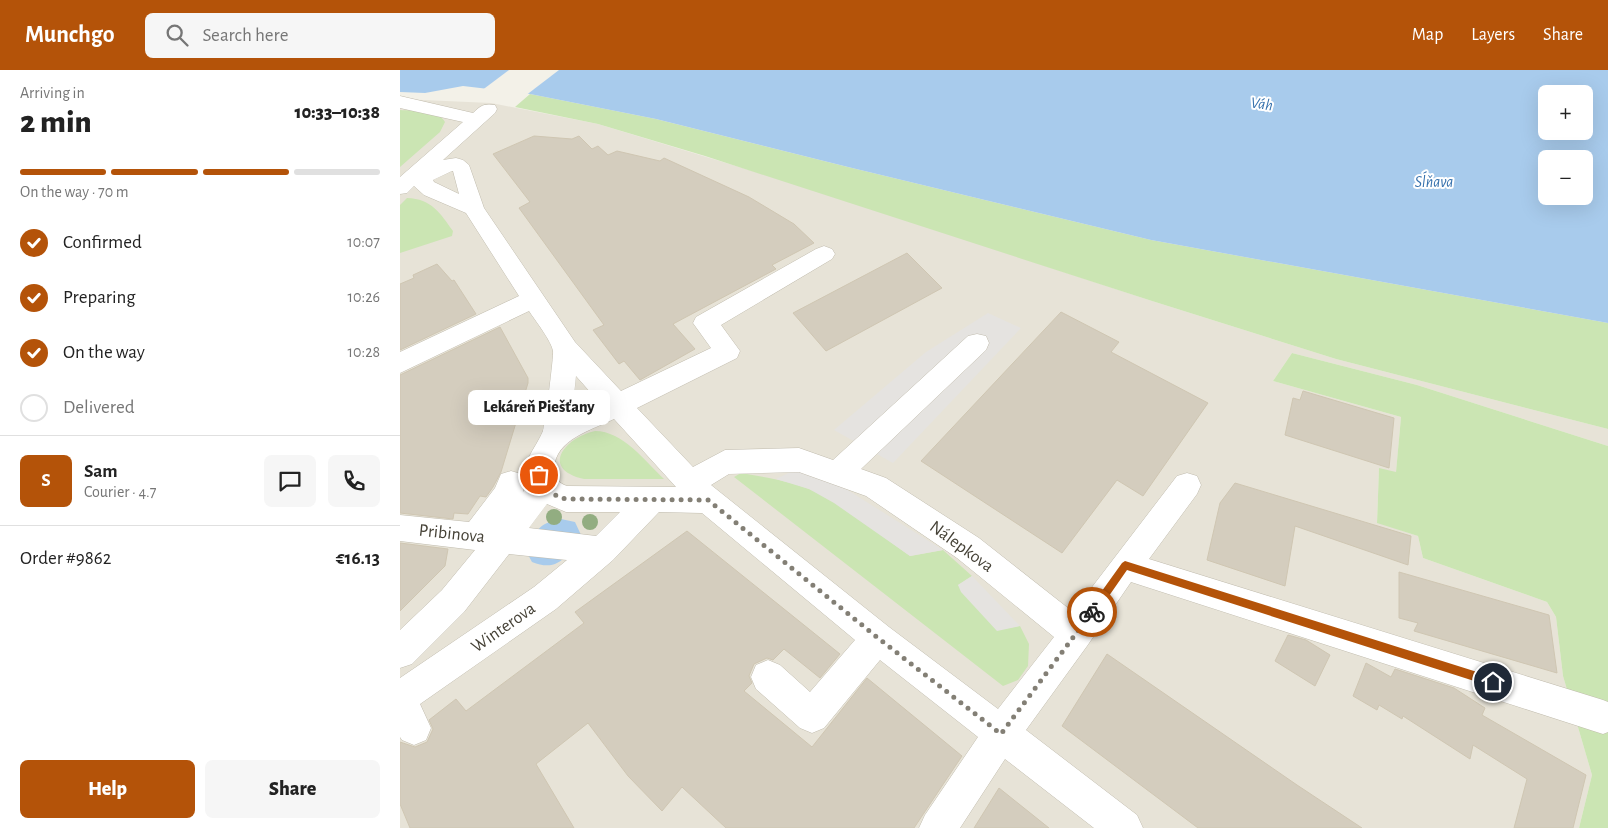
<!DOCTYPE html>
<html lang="en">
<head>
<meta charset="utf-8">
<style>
	body { margin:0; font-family:"Alegreya Sans",sans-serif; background:#f6f6f6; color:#222; height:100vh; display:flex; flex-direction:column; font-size:19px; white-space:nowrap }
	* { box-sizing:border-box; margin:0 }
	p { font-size:16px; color:#767676 }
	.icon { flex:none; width:28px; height:28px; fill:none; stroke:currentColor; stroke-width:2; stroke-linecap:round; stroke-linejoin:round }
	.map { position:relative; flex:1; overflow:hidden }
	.sheet { display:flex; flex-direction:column; background:#fff; width:400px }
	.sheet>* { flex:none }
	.buttons { position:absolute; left:1138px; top:15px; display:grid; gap:10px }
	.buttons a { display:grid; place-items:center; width:55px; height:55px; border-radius:8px; background:#fff; box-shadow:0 5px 20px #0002; font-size:25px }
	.pin { position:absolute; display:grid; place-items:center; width:42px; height:42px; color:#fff; margin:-21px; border:2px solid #fff; border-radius:50%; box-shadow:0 1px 5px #0007 }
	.courier { position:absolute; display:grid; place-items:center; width:50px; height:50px; margin:-25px; border:4px solid #b45309; border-radius:50%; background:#fff; color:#222; box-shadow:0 1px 6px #0007 }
	.bubble { position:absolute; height:35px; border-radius:8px; background:#fff; box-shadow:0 5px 20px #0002; font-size:16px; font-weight:800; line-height:35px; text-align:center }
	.overview em { font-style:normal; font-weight:800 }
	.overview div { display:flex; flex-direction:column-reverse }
	.overview { display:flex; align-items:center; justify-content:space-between; height:85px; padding:0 20px }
	h1 { font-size:32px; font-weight:800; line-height:38px }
	.bar { display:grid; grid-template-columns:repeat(4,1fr); gap:8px 5px; align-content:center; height:60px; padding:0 20px }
	.bar i { height:6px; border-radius:4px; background:#e0e0e0 }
	.bar .current { background:#b45309 }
	.bar p { grid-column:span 4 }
	.line { display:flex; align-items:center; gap:12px; padding:0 20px; border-top:1px solid #e0e0e0 }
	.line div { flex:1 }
	.round { display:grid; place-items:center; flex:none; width:52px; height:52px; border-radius:8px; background:#f6f6f6 }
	ol { padding:0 20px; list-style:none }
	li { display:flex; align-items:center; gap:15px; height:55px }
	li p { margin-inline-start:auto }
	li .icon { padding:5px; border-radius:50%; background:#b45309; color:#fff; stroke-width:4 }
	li:last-child { color:#767676 }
	li i { width:28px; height:28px; border:2px solid #e0e0e0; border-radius:50% }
	.action { display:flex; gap:10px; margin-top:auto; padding:10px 20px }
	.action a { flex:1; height:58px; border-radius:8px; background:#b45309; color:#fff; font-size:20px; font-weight:800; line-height:58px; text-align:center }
	.action a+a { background:#f6f6f6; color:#222 }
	header { display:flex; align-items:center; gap:30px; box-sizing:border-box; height:70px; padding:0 25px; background:#b45309; color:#fff }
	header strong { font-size:24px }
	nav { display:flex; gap:28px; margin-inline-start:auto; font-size:18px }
	.search { width:350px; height:45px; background:#f6f6f6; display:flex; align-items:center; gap:12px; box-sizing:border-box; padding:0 18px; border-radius:8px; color:#767676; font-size:19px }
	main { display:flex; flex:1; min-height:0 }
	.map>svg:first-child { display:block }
	.residential { fill:#e7e3d7 }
	.green { fill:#cbe5b3 }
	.parking { fill:#e5e3e0 }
	.water { fill:#a8cbec; fill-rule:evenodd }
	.pier { fill:#f3f1e8 }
	.building { fill:#d4cdbe; stroke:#cfc6b2 }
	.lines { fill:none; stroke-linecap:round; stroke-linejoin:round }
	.minor-casing { stroke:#c1bcae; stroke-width:1 }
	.minor { fill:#fff; fill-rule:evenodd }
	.tree { fill:#92ad81 }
	.route { fill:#b45309 }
	.done { stroke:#837f75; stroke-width:5; stroke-dasharray:0 9 }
	.labels { text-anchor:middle; stroke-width:4; stroke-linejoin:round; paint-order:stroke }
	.far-water-label { font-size:16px; font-style:italic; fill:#3671ad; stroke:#fff }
	.street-label { font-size:18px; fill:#464237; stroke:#fff }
</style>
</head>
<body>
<header>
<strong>Munchgo</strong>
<div class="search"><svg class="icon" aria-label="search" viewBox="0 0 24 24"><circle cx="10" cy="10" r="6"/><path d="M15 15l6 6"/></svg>Search here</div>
<nav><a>Map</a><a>Layers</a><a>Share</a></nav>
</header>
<main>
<section class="sheet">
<div class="overview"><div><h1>2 min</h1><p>Arriving in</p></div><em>10:33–10:38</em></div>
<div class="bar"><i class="current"></i><i class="current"></i><i class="current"></i><i></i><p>On the way · 70 m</p></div>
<ol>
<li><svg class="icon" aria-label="check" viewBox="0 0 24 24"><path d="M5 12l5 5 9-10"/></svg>Confirmed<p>10:07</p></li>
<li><svg class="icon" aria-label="check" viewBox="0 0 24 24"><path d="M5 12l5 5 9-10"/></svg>Preparing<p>10:26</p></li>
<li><svg class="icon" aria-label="check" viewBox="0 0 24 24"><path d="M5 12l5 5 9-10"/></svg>On the way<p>10:28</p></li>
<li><i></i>Delivered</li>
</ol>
<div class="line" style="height:90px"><b class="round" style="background:#b45309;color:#fff">S</b><div><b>Sam</b><p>Courier · 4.7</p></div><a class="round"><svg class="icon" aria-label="chat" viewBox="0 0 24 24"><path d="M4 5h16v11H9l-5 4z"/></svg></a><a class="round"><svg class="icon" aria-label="phone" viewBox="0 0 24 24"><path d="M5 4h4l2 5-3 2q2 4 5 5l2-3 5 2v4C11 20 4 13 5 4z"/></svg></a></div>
<div class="line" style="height:65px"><div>Order #9862</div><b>€16.13</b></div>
<div class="action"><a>Help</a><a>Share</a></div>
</section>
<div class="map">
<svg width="1208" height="758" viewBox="0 0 1208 758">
	<rect width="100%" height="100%" fill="#f3f1e8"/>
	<polygon class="residential" points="0,29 91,33 198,54 415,120 752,231 936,289 1208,359 1208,376 1017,315 892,283 873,311 1001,347 996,403 979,399 977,452 1018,466 1023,488 1147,532 1156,547 1163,606 1192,705 1179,758 0,758"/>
	<g class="green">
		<polygon points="130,24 256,49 448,97 751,170 1208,253 1208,359 936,289 752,231 305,86 198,54 115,37"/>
		<path d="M0 40C15 41 37 38 45 52L40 62 0 97Z"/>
		<path d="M7 128C32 129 40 143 53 161L52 166 0 183V135Z"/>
		<polygon points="892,283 1017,315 1208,376 1208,758 1179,758 1192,705 1163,606 1156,547 1147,532 1023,488 1018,466 977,453 979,398 996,402 1001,347 873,311"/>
		<path d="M195 361C223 361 245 391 264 409H184C140 399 164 368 195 361Z"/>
		<path d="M341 403C363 407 387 410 409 419 442 432 480 465 510 486L543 480 572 506 558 515 597 560 620 556 629 574 628 596 618 610 603 616 334 407Z"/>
	</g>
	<g class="parking">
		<polygon points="588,243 621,258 493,393 434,360 526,282"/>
		<polygon points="399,398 438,414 543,480 510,486 434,433 409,419 376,409"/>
		<polygon points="572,506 620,556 597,561 561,522 558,515"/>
	</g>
	<g class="water">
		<path d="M0 0H1208V253L751 170 448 97 256 49 130 24 63 16 25 23 0 22ZM1146 24H1184V61H1146ZM1146 89H1184V126H1146Z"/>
		<path d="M161 449 175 452 181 465C168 485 159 503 132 492L126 481C135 462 138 453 161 449Z"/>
	</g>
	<polygon class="pier" points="109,0 159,0 125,26 81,21"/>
	<g class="building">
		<polygon points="134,66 172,69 179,66 192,79 198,76 208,85 217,81 260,91 264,88 349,127 394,154 414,173 372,195 376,199 273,254 295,279 240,310 224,291 219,294 193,260 204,255 119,138 130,132 93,84"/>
		<polygon points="507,183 542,218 426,281 393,243"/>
		<polygon points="37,194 52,211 54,210 76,244 0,280 0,214 14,208 13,205"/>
		<polygon points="661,242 719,272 711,282 808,333 743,426 717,410 662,483 521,391"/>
		<polygon points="100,257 128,308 128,313 101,402 93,417 86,427 80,426 68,444 54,443 53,449 0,443 0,305"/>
		<polygon points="903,321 994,348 989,398 885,365 893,328 900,330"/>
		<polygon points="835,413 1011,466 1008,495 895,456 885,516 807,490 820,433"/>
		<polygon points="287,461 440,584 420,608 384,579 373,590 367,588 354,594 349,606 352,613 344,621 412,677 467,608 562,686 514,758 326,758 282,717 262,741 228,706 188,653 136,694 174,758 10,758 0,734 0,672 15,677 27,672 33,659 29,650 56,629 66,641 184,553 175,542"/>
		<polygon points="0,473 48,479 45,496 0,541"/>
		<polygon points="999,502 1149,545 1157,603 1014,561 1018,553 999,548"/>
		<polygon points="888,565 906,570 930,585 915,616 875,591"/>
		<polygon points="707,584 897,715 962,758 798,758 662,656"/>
		<polygon points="966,593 991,607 995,599 1054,618 1085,638 1082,645 1186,705 1173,758 1114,758 1127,709 1073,675 1070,689 1003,646 1002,649 979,635 977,640 953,626"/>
		<polygon points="599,718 649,758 574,758"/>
	</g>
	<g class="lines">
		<defs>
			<path id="minor" d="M0 26 73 43C80 36 84 33 95 35L97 39 95 43 43 90 56 88 63 90 69 95 84 138 175 272 221 321 311 278 293 253 296 247 416 179 424 176 432 179 435 184 432 189 321 255 340 281 337 288 237 338 293 397 325 380 399 378 433 390 568 266 577 264 586 266 589 273 586 280 461 399 486 408 579 468 673 542 777 406 787 403 797 406 801 415 797 424 749 489 1203 630 1208 632V662L1203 664 731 512 687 576 626 660 737 745 743 758H694L605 689 560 758H519L525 745 578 667 480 590 424 658 412 663 400 658 356 619 351 607 356 595 368 590 380 595 410 622 455 570 302 443 259 442 213 490 156 539 20 634 31 658 26 670 14 675 2 670 0 667V608L134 517 167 490 109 484 64 542 12 594 0 598V560L42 520 75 480 0 471V445L69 452 95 418 101 404 111 401 121 404 125 413 123 422 129 414C119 393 135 380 143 361 145 356 154 286 153 281 152 272 135 250 129 241L0 303V282L119 226 66 143 24 125 14 116 7 123 0 124V107L63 52 0 38ZM52 101H53L59 124 34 112 33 110ZM176 306 199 332 172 345ZM214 349 276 417 167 416C159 413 153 408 154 399 155 369 192 360 214 349ZM399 402 466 426 557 488 654 567 598 639 489 557 311 415 329 404ZM147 434 166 442H220L196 466 129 458Z"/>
		</defs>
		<use href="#minor" class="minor-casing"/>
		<use href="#minor" class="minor"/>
	</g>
	<g class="tree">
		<circle cx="154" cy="447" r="8"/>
		<circle cx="190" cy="452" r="8"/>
	</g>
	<polygon class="route" points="725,491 1093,607 1098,612 1093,617 727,500 695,546 689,546 689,539 722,493"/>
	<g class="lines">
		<path class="done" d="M139 405C145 420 150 424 166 429L308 430 478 568 601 664 692 542"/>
	</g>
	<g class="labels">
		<g class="far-water-label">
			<text transform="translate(862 33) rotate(7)" y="6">Váh</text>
			<text x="1034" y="117">Sĺňava</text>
		</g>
		<g class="street-label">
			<text transform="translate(52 463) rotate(6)" y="6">Pribinova</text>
			<text transform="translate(562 476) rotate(36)" y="6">Nálepkova</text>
			<text transform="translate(103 557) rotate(-35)" y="6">Winterova</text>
		</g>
	</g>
</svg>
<div class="buttons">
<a>+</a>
<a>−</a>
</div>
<div class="pin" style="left:139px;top:405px;background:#ea580c"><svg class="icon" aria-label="bag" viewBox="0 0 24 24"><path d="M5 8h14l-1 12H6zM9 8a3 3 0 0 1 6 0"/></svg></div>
<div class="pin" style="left:1093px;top:612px;background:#1f2937"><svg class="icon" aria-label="home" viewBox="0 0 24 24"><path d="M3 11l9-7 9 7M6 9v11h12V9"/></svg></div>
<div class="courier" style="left:692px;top:542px"><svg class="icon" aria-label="bike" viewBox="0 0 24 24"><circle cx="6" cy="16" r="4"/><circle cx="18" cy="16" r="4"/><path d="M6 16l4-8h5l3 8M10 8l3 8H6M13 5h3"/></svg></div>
<div class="bubble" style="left:68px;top:320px;width:142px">Lekáreň Piešťany</div>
</div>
</main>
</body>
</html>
